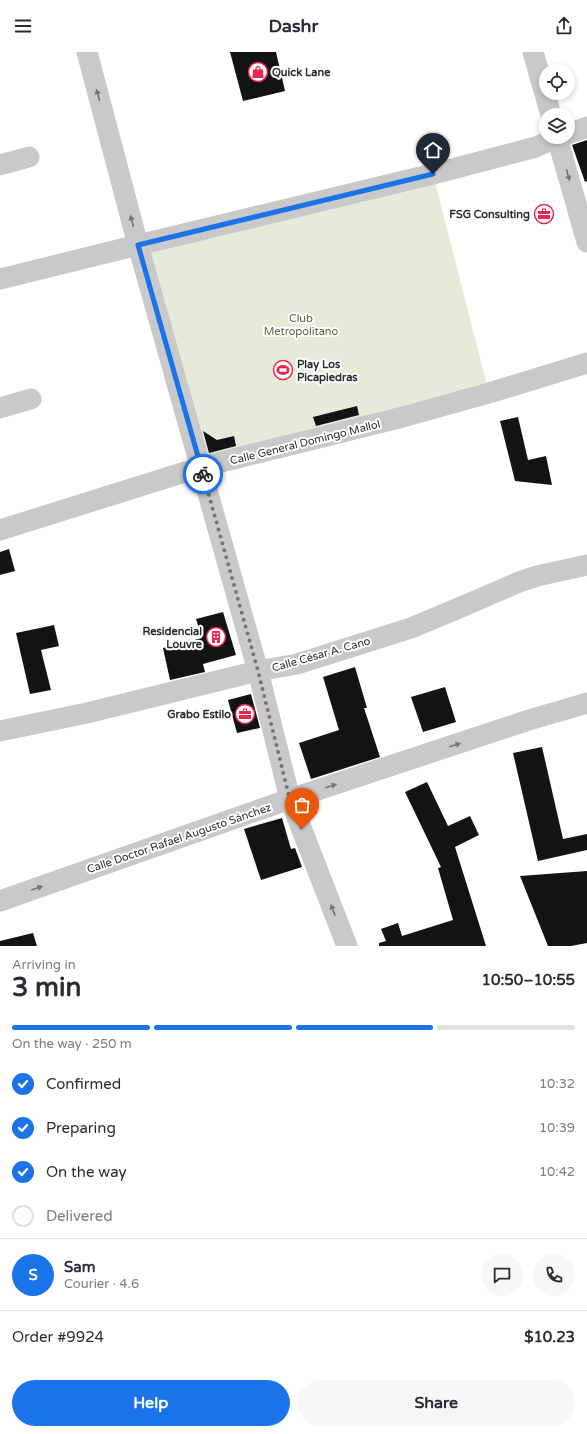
<!DOCTYPE html>
<html lang="en">
<head>
<meta charset="utf-8">
<style>
	body { margin:0; font-family:"Varela Round",sans-serif; background:#f7f7f7; color:#2b2b33; height:100vh; display:flex; flex-direction:column; font-size:15px; white-space:nowrap }
	* { box-sizing:border-box; margin:0 }
	p { font-size:13px; color:#7c7c81 }
	.icon { flex:none; width:22px; height:22px; fill:none; stroke:currentColor; stroke-width:2; stroke-linecap:round; stroke-linejoin:round }
	.map { position:relative; height:894px; overflow:hidden }
	.drawer { display:flex; flex-direction:column; background:#fff; flex:1 }
	.drawer>* { flex:none }
	.controls { position:absolute; left:539px; top:12px; display:grid; gap:8px }
	.controls a { display:grid; place-items:center; width:36px; height:36px; border-radius:50%; background:#fff; box-shadow:0 2px 6px #0003; font-size:20px }
	.pin { position:absolute; display:grid; place-items:center; width:34px; height:34px; color:#fff; margin:-41px -17px; border-radius:50% 50% 50% 0; rotate:-45deg; box-shadow:0 0 4px #0007 }
	.pin .icon { rotate:45deg }
	.courier { position:absolute; display:grid; place-items:center; width:40px; height:40px; margin:-20px; border:3px solid #1a73e8; border-radius:50%; background:#fff; color:#222; box-shadow:0 1px 5px #0007 }
	.headline em { font-style:normal; font-weight:700 }
	.headline div { display:flex; flex-direction:column-reverse }
	.headline { display:flex; align-items:center; justify-content:space-between; height:68px; padding:0 12px }
	h1 { font-size:26px; font-weight:700; line-height:30px }
	.bar { display:grid; grid-template-columns:repeat(4,1fr); gap:6px 4px; align-content:center; height:48px; padding:0 12px }
	.bar i { height:5px; border-radius:3px; background:#e1e1e2 }
	.bar .current { background:#1a73e8 }
	.bar p { grid-column:span 4 }
	.line { display:flex; align-items:center; gap:10px; padding:0 12px; border-top:1px solid #e1e1e2 }
	.line div { flex:1 }
	.round { display:grid; place-items:center; flex:none; width:42px; height:42px; border-radius:21px; background:#f7f7f7 }
	ol { padding:0 12px; list-style:none }
	li { display:flex; align-items:center; gap:12px; height:44px }
	li p { margin-inline-start:auto }
	li .icon { padding:4px; border-radius:50%; background:#1a73e8; color:#fff; stroke-width:4 }
	li:last-child { color:#7c7c81 }
	li i { width:22px; height:22px; border:2px solid #e1e1e2; border-radius:50% }
	.action { display:flex; gap:8px; margin-top:auto; padding:8px 12px }
	.action a { flex:1; height:46px; border-radius:24px; background:#1a73e8; color:#fff; font-size:16px; font-weight:700; line-height:46px; text-align:center }
	.action a+a { background:#f7f7f7; color:#2b2b33 }
	header { display:flex; justify-content:space-between; align-items:center; height:52px; padding:0 12px; background:#fff; font-size:18px; font-weight:700 }
	.map>svg:first-child { display:block }
	.green { fill:#e5ebd8 }
	.building { fill:#131313 }
	.lines { fill:none; stroke-linecap:round; stroke-linejoin:round }
	.minor { stroke:#c9c9c9; stroke-width:21 }
	.oneway { fill:#737373 }
	.done { stroke:#767676; stroke-width:4; stroke-dasharray:0 7.2 }
	.route { stroke:#1a73e8; stroke-width:5 }
	.labels { text-anchor:middle; stroke-width:4; stroke-linejoin:round; paint-order:stroke }
	.poi-label { font-size:11px; font-weight:bold; fill:#2c2c2c; stroke:#fff; text-anchor:end }
	.park-label { font-size:11px; fill:#566938; stroke:#fff }
	.street-label { font-size:11px; fill:#2c2c2c; stroke:#fff }
</style>
</head>
<body>
<header><svg class="icon" aria-label="menu" viewBox="0 0 24 24"><path d="M4 6h16M4 12h16M4 18h16"/></svg>Dashr<svg class="icon" aria-label="share" viewBox="0 0 24 24"><path d="M12 15V3M7 8l5-5 5 5M5 13v7h14v-7"/></svg></header>
<div class="map">
<svg width="587" height="894" viewBox="0 0 587 894">
	<rect width="100%" height="100%" fill="#fff"/>
	<polygon class="green" points="433,122 489,341 201,415 138,193"/>
	<g class="building">
		<polygon points="230,0 276,0 285,39 243,49"/>
		<polygon points="587,88 587,129 585,130 572,93"/>
		<polygon points="357,354 359,363 316,374 313,365"/>
		<polygon points="518,365 528,408 546,404 552,433 515,429 500,369"/>
		<polygon points="203,379 217,388 234,384 236,394 209,401"/>
		<polygon points="9,497 15,519 0,523 0,500"/>
		<polygon points="223,560 236,603 203,612 205,620 170,628 163,596 202,586 196,567"/>
		<polygon points="54,573 59,594 41,598 51,638 30,642 16,581"/>
		<polygon points="355,615 367,656 364,656 380,705 311,727 299,691 339,678 323,625"/>
		<polygon points="445,635 456,670 423,680 411,645"/>
		<polygon points="251,642 260,676 237,681 228,648"/>
		<polygon points="542,695 563,787 587,782 587,798 538,809 513,701"/>
		<polygon points="427,730 448,774 470,764 479,783 455,795 486,894 379,894 379,891 386,889 381,877 398,871 402,884 453,868 438,816 441,815 405,740"/>
		<polygon points="282,766 291,797 295,796 302,815 261,828 244,777"/>
		<polygon points="587,819 587,891 571,894 548,894 520,824"/>
		<polygon points="33,881 37,894 0,894 0,889"/>
	</g>
	<g class="lines">
		<g class="minor">
			<polyline points="87,0 138,193 258,619 290,747 347,894"/>
			<polyline points="533,0 551,63"/>
			<polyline points="568,82 587,75"/>
			<polyline points="557,85 587,190"/>
			<polyline points="0,113 29,105"/>
			<polyline points="0,227 138,193 433,122 536,95 558,85"/>
			<polyline points="0,356 31,347"/>
			<polyline points="0,478 201,415 403,365 489,341 587,311"/>
			<polyline points="0,679 87,661 258,619 297,612 411,576 466,553 519,530 537,524 587,513"/>
			<polyline points="0,849 290,747 529,668 587,651"/>
		</g>
	</g>
	<defs><path id="oneway-solid" d="M-6-.8H1V-3.2L6.5 0L1 3.2V.8H-6Z"/></defs>
	<g class="oneway">
		<use href="#oneway-solid" transform="translate(98 43) rotate(-105)"/>
		<use href="#oneway-solid" transform="translate(568 123) rotate(74)"/>
		<use href="#oneway-solid" transform="translate(132 169) rotate(-105)"/>
		<use href="#oneway-solid" transform="translate(455 693) rotate(-18)"/>
		<use href="#oneway-solid" transform="translate(331 734) rotate(-18)"/>
		<use href="#oneway-solid" transform="translate(37 836) rotate(-19)"/>
		<use href="#oneway-solid" transform="translate(333 858) rotate(-111)"/>
	</g>
	<g class="lines">
		<polyline class="done" points="203,422 258,619 290,748 302,777"/>
		<polyline class="route" points="203,422 138,193 433,122"/>
	</g>
	<defs>
		<symbol id="shop-ring" viewBox="-11 -11 22 22"><circle r="9.5" fill="#fff" stroke="#eb2652" stroke-width="1.5"/><path d="M-5-2.5h2.3a2.7 3.5 0 0 1 5.4 0H5L5.5 6h-11ZM-1.5-2.5h3a1.5 2.3 0 0 0-3 0Z" fill="#eb2652"/></symbol>
		<symbol id="office-ring" viewBox="-11 -11 22 22"><circle r="9.5" fill="#fff" stroke="#eb2652" stroke-width="1.5"/><path d="M-6-3h4V-5.5h4V-3h4V5H-6ZM-1-4.5V-3h2v-1.5ZM-6 0V1H6V0Z" fill="#eb2652"/></symbol>
		<symbol id="stadium-ring" viewBox="-11 -11 22 22"><circle r="9.5" fill="#fff" stroke="#eb2652" stroke-width="1.5"/><path d="M0-5a6.5 5 0 1 0 0 10a6.5 5 0 1 0 0-10ZM-3.5-1.8h7v3.6h-7Z" fill="#eb2652"/></symbol>
		<symbol id="building-ring" viewBox="-11 -11 22 22"><circle r="9.5" fill="#fff" stroke="#eb2652" stroke-width="1.5"/><path d="M-4-6H4V6H1V3H-1V6H-4ZM-2.5-4.3h1.7v1.8h-1.7ZM.8-4.3h1.7v1.8H.8ZM-2.5-1h1.7V.8h-1.7ZM.8-1h1.7V.8H.8Z" fill="#eb2652"/></symbol>
	</defs>
	<g fill-rule="evenodd">
		<use href="#shop-ring" x="247" y="9" width="22" height="22"/>
		<use href="#office-ring" x="533" y="151" width="22" height="22"/>
		<use href="#stadium-ring" x="272" y="307" width="22" height="22"/>
		<use href="#building-ring" x="205" y="574" width="22" height="22"/>
		<use href="#office-ring" x="234" y="651" width="22" height="22"/>
	</g>
	<g class="labels">
		<g class="poi-label">
			<text x="272" y="24" text-anchor="start">Quick Lane</text>
			<text x="530" y="166">FSG Consulting</text>
			<text x="297" y="316" text-anchor="start">Play Los<tspan x="297" dy="13">Picapiedras</tspan></text>
			<text x="202" y="583">Residencial<tspan x="202" dy="13">Louvre</tspan></text>
			<text x="231" y="666">Grabo Estilo</text>
		</g>
		<g class="park-label">
			<text x="301" y="270">Club<tspan x="301" dy="13">Metropolitano</tspan></text>
		</g>
		<g class="street-label">
			<text transform="translate(305 390) rotate(-14)" y="4">Calle General Domingo Mallol</text>
			<text transform="translate(321 602) rotate(-16)" y="4">Calle César A. Cano</text>
			<text transform="translate(179 786) rotate(-19)" y="4">Calle Doctor Rafael Augusto Sánchez</text>
		</g>
	</g>
</svg>
<div class="controls">
<a><svg class="icon" aria-label="locate" viewBox="0 0 24 24"><circle cx="12" cy="12" r="6"/><path d="M12 2v4M12 18v4M2 12h4M18 12h4"/></svg></a>
<a><svg class="icon" aria-label="layers" viewBox="0 0 24 24"><path d="M12 4l9 5-9 5-9-5zM3 14l9 5 9-5"/></svg></a>
</div>
<div class="pin" style="left:302px;top:777px;background:#ea580c"><svg class="icon" aria-label="bag" viewBox="0 0 24 24"><path d="M5 8h14l-1 12H6zM9 8a3 3 0 0 1 6 0"/></svg></div>
<div class="pin" style="left:433px;top:122px;background:#1f2937"><svg class="icon" aria-label="home" viewBox="0 0 24 24"><path d="M3 11l9-7 9 7M6 9v11h12V9"/></svg></div>
<div class="courier" style="left:203px;top:422px"><svg class="icon" aria-label="bike" viewBox="0 0 24 24"><circle cx="6" cy="16" r="4"/><circle cx="18" cy="16" r="4"/><path d="M6 16l4-8h5l3 8M10 8l3 8H6M13 5h3"/></svg></div>
</div>
<section class="drawer">
<div class="headline"><div><h1>3 min</h1><p>Arriving in</p></div><em>10:50–10:55</em></div>
<div class="bar"><i class="current"></i><i class="current"></i><i class="current"></i><i></i><p>On the way · 250 m</p></div>
<ol>
<li><svg class="icon" aria-label="check" viewBox="0 0 24 24"><path d="M5 12l5 5 9-10"/></svg>Confirmed<p>10:32</p></li>
<li><svg class="icon" aria-label="check" viewBox="0 0 24 24"><path d="M5 12l5 5 9-10"/></svg>Preparing<p>10:39</p></li>
<li><svg class="icon" aria-label="check" viewBox="0 0 24 24"><path d="M5 12l5 5 9-10"/></svg>On the way<p>10:42</p></li>
<li><i></i>Delivered</li>
</ol>
<div class="line" style="height:72px"><b class="round" style="background:#1a73e8;color:#fff">S</b><div><b>Sam</b><p>Courier · 4.6</p></div><a class="round"><svg class="icon" aria-label="chat" viewBox="0 0 24 24"><path d="M4 5h16v11H9l-5 4z"/></svg></a><a class="round"><svg class="icon" aria-label="phone" viewBox="0 0 24 24"><path d="M5 4h4l2 5-3 2q2 4 5 5l2-3 5 2v4C11 20 4 13 5 4z"/></svg></a></div>
<div class="line" style="height:52px"><div>Order #9924</div><b>$10.23</b></div>
<div class="action"><a>Help</a><a>Share</a></div>
</section>
</body>
</html>
